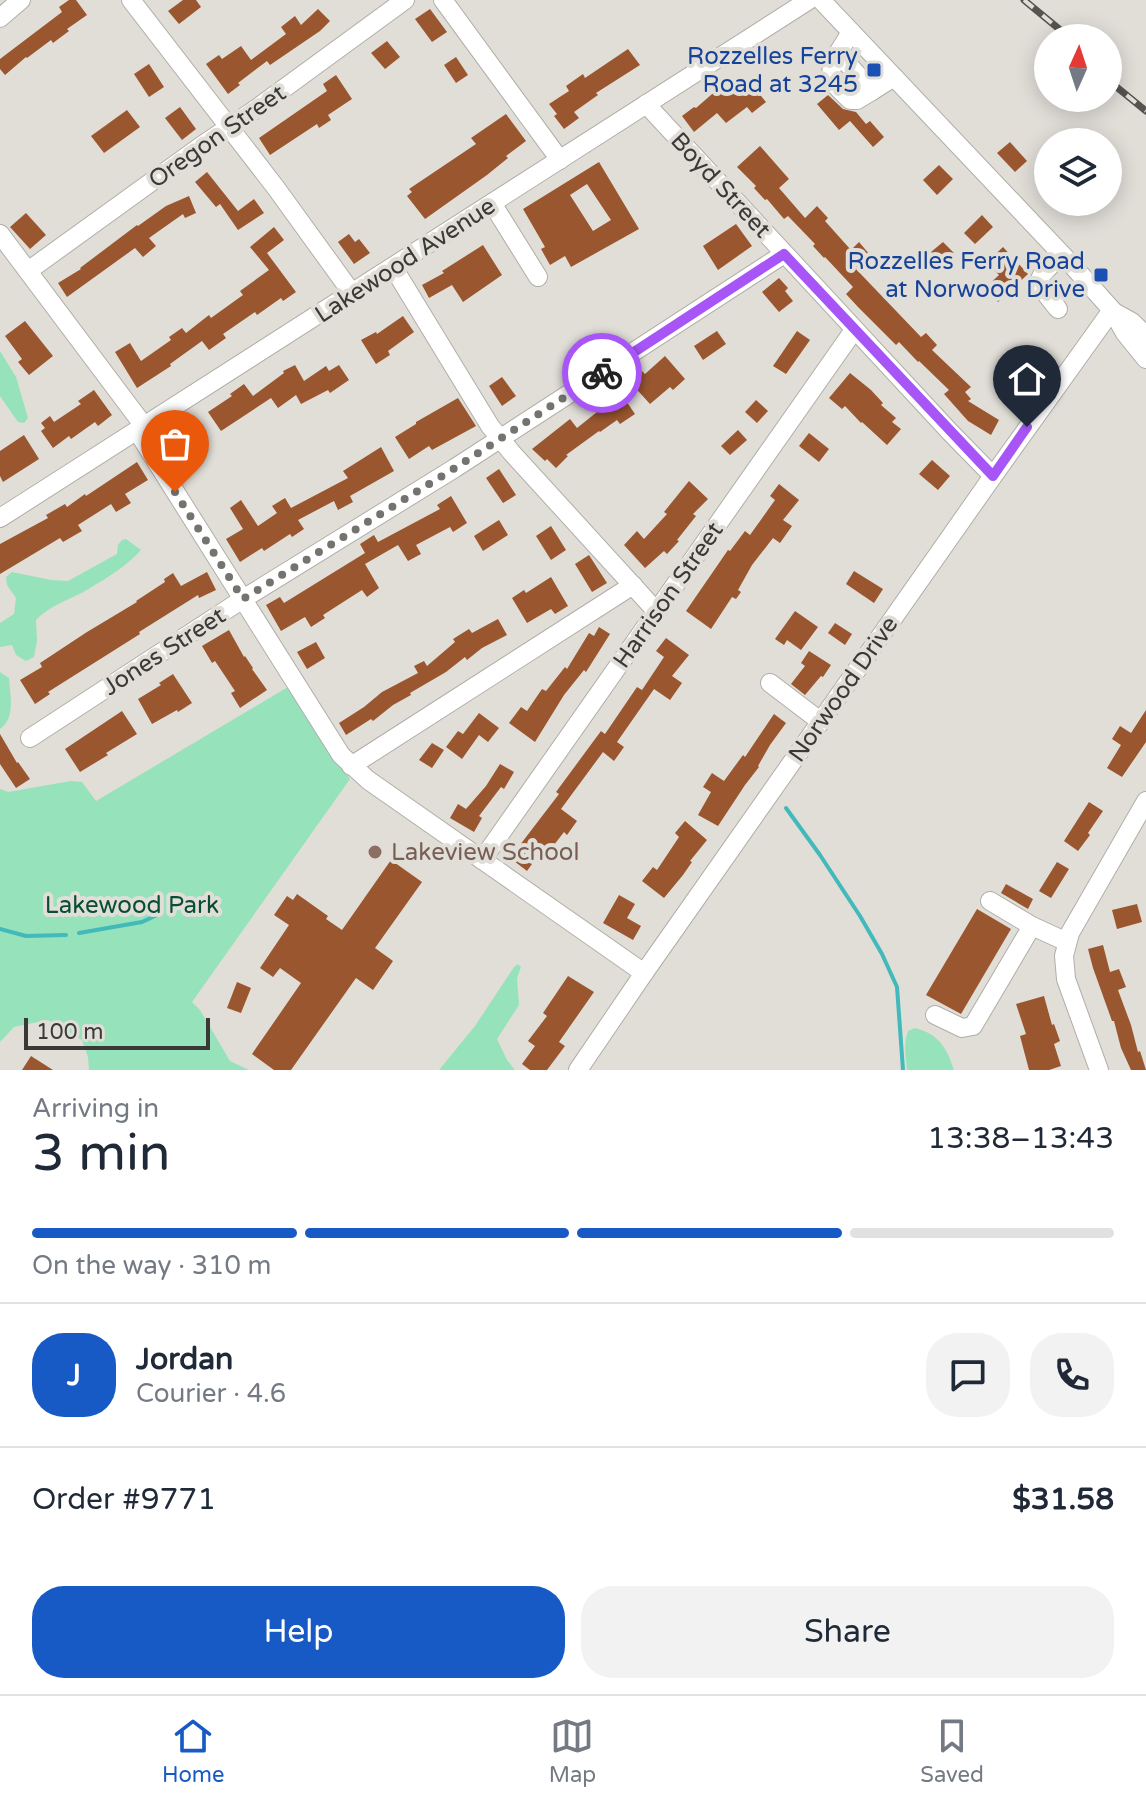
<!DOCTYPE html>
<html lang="en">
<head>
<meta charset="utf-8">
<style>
	body { margin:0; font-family:"Varela Round",sans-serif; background:#f2f2f3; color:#1f2937; height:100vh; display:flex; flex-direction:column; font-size:30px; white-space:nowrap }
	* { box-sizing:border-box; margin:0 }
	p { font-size:26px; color:#747a83 }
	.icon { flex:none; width:44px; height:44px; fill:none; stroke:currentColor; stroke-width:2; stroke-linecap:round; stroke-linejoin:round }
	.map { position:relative; height:1070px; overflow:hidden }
	.sheet { display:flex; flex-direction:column; background:#fff; flex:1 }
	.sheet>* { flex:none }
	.needle { width:52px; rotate:3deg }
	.buttons { position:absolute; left:1034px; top:24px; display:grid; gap:16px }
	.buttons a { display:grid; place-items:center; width:88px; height:88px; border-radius:50%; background:#fff; box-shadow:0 4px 20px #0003; font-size:40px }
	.scale { position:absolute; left:24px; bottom:20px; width:186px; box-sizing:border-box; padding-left:8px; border:4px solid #3a3937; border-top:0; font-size:22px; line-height:28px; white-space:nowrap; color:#3a3937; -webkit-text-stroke:6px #e1ded8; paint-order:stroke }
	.pin { position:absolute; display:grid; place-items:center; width:68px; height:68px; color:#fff; margin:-82px -34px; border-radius:50% 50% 50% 0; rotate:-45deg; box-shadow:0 0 8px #0007 }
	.pin .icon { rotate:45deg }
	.courier { position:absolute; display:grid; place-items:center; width:80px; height:80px; margin:-40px; border:6px solid #a855f7; border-radius:50%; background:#fff; color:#222; box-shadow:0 2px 10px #0007 }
	.head em { font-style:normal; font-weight:600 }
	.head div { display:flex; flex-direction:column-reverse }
	.head { display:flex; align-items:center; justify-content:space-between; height:136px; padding:0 32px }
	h1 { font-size:52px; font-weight:600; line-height:60px }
	.bar { display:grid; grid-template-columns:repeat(4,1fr); gap:12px 8px; align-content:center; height:96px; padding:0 32px }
	.bar i { height:10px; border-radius:6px; background:#e0e1e3 }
	.bar .active { background:#185ac5 }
	.bar p { grid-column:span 4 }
	.line { display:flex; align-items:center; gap:20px; padding:0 32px; border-top:2px solid #e0e1e3 }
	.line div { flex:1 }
	.round { display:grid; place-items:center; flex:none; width:84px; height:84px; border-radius:32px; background:#f2f2f3 }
	.cta { display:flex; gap:16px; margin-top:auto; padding:16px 32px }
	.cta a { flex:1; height:92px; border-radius:32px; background:#185ac5; color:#fff; font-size:32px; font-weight:600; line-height:92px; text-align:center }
	.cta a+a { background:#f2f2f3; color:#1f2937 }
	.tabs { display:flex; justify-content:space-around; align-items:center; height:112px; border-top:2px solid #e0e1e3; background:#fff; font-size:22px; color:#747a83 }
	.tabs a { display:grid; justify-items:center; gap:4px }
	.tabs .active { color:#185ac5 }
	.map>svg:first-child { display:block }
	.green { fill:#96e2bb }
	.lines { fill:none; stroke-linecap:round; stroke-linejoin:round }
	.stream { stroke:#42b9ba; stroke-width:4 }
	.building { fill:#9a562f; fill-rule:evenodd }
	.minor-casing { stroke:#b0aea8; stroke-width:20 }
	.minor { stroke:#fff; stroke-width:18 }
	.rail-casing { stroke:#555451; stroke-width:7 }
	.rail { stroke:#e1ded8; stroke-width:4; stroke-dasharray:12; stroke-linecap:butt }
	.done { stroke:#74736f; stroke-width:8; stroke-dasharray:0 14.4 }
	.route { stroke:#a855f7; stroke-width:10 }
	.transit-dot { fill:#1a4fb4; stroke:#e1ded8; stroke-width:3 }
	.education-dot { fill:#8d6e63; stroke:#e1ded8; stroke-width:3 }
	.labels { text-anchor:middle; stroke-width:8; stroke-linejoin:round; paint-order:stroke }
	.transit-label { font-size:24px; fill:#164399; stroke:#e1ded8; text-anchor:end }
	.street-label { font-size:24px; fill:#3a3937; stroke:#e1ded8 }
	.education-label { font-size:24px; fill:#785e54; stroke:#e1ded8; text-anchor:start }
	.park-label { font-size:24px; fill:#074e33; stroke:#e1ded8 }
</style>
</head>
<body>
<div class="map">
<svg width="1146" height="1070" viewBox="0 0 1146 1070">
	<rect width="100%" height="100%" fill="#e1ded8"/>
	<g class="green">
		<polygon points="0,351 16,377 28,418 24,423 18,422 0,396"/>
		<path d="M126 539 141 550C128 565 107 578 90 588 71 600 51 604 36 620L37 641 34 657 26 661 16 655 12 645 0 647V623L14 614 16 598 7 585 6 577 12 572 51 580 68 581 117 554 118 545 122 540Z"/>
		<path d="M0 672 9 678C10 695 16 718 0 729Z"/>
		<polygon points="288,687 350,779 192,1002 200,1010 230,1061 249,1070 89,1070 88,1057 82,1040 48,1020 14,1027 0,1042 0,789 8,792 71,781 82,782 96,801"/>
		<polygon points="518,964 521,967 517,978 519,1005 497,1039 507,1060 515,1070 439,1070 475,1026 514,967"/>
		<path d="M915 1028C939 1034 947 1048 954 1070H907C906 1057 903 1044 908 1031Z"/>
	</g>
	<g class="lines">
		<g class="stream">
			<polyline points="786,808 820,855 860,916 882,954 897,987 903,1070"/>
			<polyline points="0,929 26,936 66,935"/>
			<polyline points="79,933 142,922 159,914"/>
		</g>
	</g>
	<g class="building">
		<polygon points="69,0 76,0 87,15 67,29 69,31 53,43 51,40 27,58 26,57 5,75 0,69 0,59 62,12 59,7"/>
		<polygon points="183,0 196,0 201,7 179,24 168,11"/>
		<polygon points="318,9 330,21 320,31 270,65 267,61 238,83 240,85 228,94 206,64 219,55 222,59 241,46 251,60 286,34 281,27 295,16 301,25"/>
		<polygon points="430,9 447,32 432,42 415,19"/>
		<polygon points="387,41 400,57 385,69 371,53"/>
		<polygon points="628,49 640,65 596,93 598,95 574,112 579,118 564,129 554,116 557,114 549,104 569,91 566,86 583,74 585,78"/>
		<polygon points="456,57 468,75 456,83 444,65"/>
		<polygon points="149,64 164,87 149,97 134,74"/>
		<polygon points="336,75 352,99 328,115 331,120 319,128 317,124 270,155 259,138 327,91 323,84"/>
		<polygon points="745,77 766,102 752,113 747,107 726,123 717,113 694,132 682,116 694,107 696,108 719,88 724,95"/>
		<polygon points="828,95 843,109 856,112 866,124 870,121 884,137 873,147 850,121 839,130 817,104"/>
		<polygon points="180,107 196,129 182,140 165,118"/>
		<polygon points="127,110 140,127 104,153 91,136"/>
		<polygon points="506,114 526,141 506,156 508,158 487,175 425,219 407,196 412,192 409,189 476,144 471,138"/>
		<polygon points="1010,142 1027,161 1015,172 997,153"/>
		<polygon points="760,146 789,179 779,188 805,218 817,206 828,218 825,221 851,250 859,242 870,255 855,268 921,337 926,333 937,345 932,350 971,387 965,392 971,399 968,401 999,420 991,435 968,421 944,394 949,390 919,361 918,362 899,342 896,345 858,307 846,294 853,287 825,257 824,258 813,246 815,244 788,216 784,219 767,199 765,200 754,188 756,186 737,167"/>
		<path d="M599 162 639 229 571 267 565 256 550 265 541 249 545 247 523 209ZM587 184 611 220 593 231 570 195Z"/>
		<polygon points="939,165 953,179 937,195 923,180"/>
		<polygon points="207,172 238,211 254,199 264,213 238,230 220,204 216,207 195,182"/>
		<polygon points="189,196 196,213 185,218 183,214 149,238 156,246 143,257 135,248 67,297 58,283 81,269 80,268 137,225 138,226 166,206"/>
		<polygon points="26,213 46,235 30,249 10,227"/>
		<polygon points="982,215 993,227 975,244 964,233"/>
		<polygon points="736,224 752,246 718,270 703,246"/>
		<polygon points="274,227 284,240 267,253 296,292 283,301 281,298 257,315 255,312 223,334 226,338 209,350 202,341 170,364 171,366 137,388 115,352 130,343 141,361 171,340 169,337 182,328 186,333 209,315 211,318 243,295 240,291 269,270 250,247"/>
		<polygon points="349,234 355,242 359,239 370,253 354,264 338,242"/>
		<polygon points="943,242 954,253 943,264 931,252"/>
		<polygon points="483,245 502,275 463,302 452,285 429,298 422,285 444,273 442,271"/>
		<polygon points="1003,247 1028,274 998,302 985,288 999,275 987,262"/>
		<polygon points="779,278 788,288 785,291 793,301 779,312 762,292"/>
		<polygon points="403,316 414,332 388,351 390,355 376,364 361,340 376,332 377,334"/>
		<polygon points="25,321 53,356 29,375 18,362 22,359 5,336"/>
		<polygon points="717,331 726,344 703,360 694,346"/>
		<polygon points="797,331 810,340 786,374 773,366"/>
		<polygon points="665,356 685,379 673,390 670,387 650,404 630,382 642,371 645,374"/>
		<polygon points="295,365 304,381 326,366 329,371 339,365 349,380 330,393 328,390 301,404 296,395 278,408 271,398 221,431 208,412 232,396 230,394 244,384 253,396 284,373 283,371"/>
		<polygon points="850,373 871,390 883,403 881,405 896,418 892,422 901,429 887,445 862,422 861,423 845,406 842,409 829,398"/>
		<polygon points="502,377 516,396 502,406 489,386"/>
		<polygon points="94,390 112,415 98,426 95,422 71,439 69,436 53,448 41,431 45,428 41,423 50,416 54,422 81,404 78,401"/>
		<polygon points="620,392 635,414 620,424 617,420 600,432 599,431 566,455 568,456 556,468 547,459 545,461 532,449 570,419 577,428 607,404 605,402"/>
		<polygon points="458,398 476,426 432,450 429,446 409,459 395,437 416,424 416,422"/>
		<polygon points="756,400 768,411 757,423 745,412"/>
		<polygon points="738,430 747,440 730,455 721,446"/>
		<polygon points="170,433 182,451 169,459 158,441"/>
		<polygon points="809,433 829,449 819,462 799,446"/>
		<polygon points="24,435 39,459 3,482 0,476 0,451"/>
		<polygon points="381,447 394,471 350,496 353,502 338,510 334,501 298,520 304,529 292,537 290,534 264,551 262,548 240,562 226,539 243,529 230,508 241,500 258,526 277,513 272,506 285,498 291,508 348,478 343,471"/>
		<polygon points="932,460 950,476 938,490 919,474"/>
		<polygon points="137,462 148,480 125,494 131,503 116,512 111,504 78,525 82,531 63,542 60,538 0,574 0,544 48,518 46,515 65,504 67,507 85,494 86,496"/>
		<polygon points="499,469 516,495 503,503 486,478"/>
		<polygon points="689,481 708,499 693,514 696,516 677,540 679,541 667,554 664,551 645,568 624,545 637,531 644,539 667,514 664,512"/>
		<polygon points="779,484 799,500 783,520 792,526 780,543 773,538 752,565 738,590 741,592 736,599 732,597 711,629 686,611 728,550 730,551 745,531 750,535 775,500 770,496"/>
		<polygon points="451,496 467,523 453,532 450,527 416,545 421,554 408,561 398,545 365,564 379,588 367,597 362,590 323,615 325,618 311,627 305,617 281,631 266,605 280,597 284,603 365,553 360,544 374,535 378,542 440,509 437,505"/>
		<polygon points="499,520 508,535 483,551 474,536"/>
		<polygon points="551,526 566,550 551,560 536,536"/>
		<polygon points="589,555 607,583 592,592 575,564"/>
		<polygon points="854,571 883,589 874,603 846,584"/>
		<polygon points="207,572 216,590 199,598 198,595 139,632 140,634 48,692 50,694 35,704 20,680 42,667 40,663 87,632 137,602 136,601 165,582 164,579 173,573 181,586"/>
		<polygon points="551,577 568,606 555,614 551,609 527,623 512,598 524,590 526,593"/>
		<polygon points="795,611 818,627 801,650 787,640 784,645 775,639"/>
		<polygon points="498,619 507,635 482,648 467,660 465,657 446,672 410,693 411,695 393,705 373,721 371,719 346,735 339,723 364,707 382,692 418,673 414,666 424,661 427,666 455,642 453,639 469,629 472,633"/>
		<polygon points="835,623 852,634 845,645 828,633"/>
		<polygon points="599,627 610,634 586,672 584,670 564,695 535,742 509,723 521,707 527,711 542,689 546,691 565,667 567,669 589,633 594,636"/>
		<polygon points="229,630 244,657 245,656 253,668 252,669 267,690 240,708 231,693 235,691 215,661 212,663 202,646"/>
		<polygon points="666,638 689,655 672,676 682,683 670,700 654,689 617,742 624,747 614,761 603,752 561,809 577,821 567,835 564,832 547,854 542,850 527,871 510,858 559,794 556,792 601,731 605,734 637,687 642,690 664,657 656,651"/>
		<polygon points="316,642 325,658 307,669 297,652"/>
		<polygon points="809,651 831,665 823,677 821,676 805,695 791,684 805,666 801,663"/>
		<polygon points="173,674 192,703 178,712 177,710 152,724 138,699 161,685 159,683"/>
		<polygon points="1146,710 1146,742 1122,777 1107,768 1121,745 1112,739 1120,726 1131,733"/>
		<polygon points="122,711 137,734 106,753 108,755 80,772 65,749"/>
		<polygon points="479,713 499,728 488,742 479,735 462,759 446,747 458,731 463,734"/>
		<polygon points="774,714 786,723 770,745 758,766 759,767 745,785 718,826 698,815 711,792 703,787 712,773 724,781 743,755 745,757"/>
		<polygon points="0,734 17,763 18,762 30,779 16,788 0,764"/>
		<polygon points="432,743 444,750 432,768 419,760"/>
		<polygon points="500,764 514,772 504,789 501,787 479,816 482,818 474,832 450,818 458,804 466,809 486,786"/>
		<polygon points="1089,802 1103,811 1088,833 1090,835 1078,851 1064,841"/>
		<polygon points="685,821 707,840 690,861 692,862 683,875 664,898 642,881 653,867 657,870 679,837 675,833"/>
		<polygon points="391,860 422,882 375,948 393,961 373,990 356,978 291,1070 274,1070 252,1054 301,983 280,968 273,977 260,968 289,925 274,915 287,896 293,900 297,894 328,916 326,919 342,930"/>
		<polygon points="1057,862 1069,869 1051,898 1039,891"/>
		<polygon points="1006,884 1033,899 1028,909 1001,893"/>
		<polygon points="619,895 635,904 627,918 641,926 633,940 603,923"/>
		<polygon points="1137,904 1142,922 1117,929 1112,910"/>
		<polygon points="977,909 1011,929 961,1014 926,995"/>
		<polygon points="1103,945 1110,972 1119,969 1126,987 1118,990 1131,1025 1138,1052 1140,1051 1146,1070 1131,1070 1121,1048 1114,1021 1112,1021 1093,968 1088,949"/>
		<polygon points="568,976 594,992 559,1042 565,1046 547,1070 530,1070 522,1064 535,1046 528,1041 547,1016 543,1013"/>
		<polygon points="237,982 251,988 241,1013 227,1008"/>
		<polygon points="1044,996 1052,1025 1054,1024 1060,1041 1054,1044 1061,1066 1049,1070 1029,1070 1020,1036 1026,1034 1016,1004"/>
		<polygon points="31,1056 53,1070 22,1070"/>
	</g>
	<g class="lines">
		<defs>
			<g id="minor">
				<polyline points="131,0 276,188 352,293"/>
				<polyline points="443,0 560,160"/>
				<polyline points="821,0 1072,265 1112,310 1125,333 1146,359"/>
				<polyline points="0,18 21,0"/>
				<polyline points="851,32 838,53 872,91 894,77"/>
				<path d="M838 53C825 78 831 81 850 100H857L872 91"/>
				<polyline points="646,104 950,432 993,476"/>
				<polyline points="492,203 538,277"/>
				<polyline points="0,234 144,426"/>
				<polyline points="393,267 490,426 512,453 657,612"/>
				<polyline points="28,271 201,146 253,111 405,0"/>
				<path d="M1058 309C1034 279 1033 281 1062 255"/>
				<polyline points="1114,312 1132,322 1146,336"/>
				<polyline points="137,431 341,755 368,780 644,973"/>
				<polyline points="0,518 809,0"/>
				<polyline points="770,683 820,721"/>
				<polyline points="30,738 243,599 455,468 784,254"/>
				<polyline points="351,766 633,585"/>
				<polyline points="482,860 854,330"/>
				<polyline points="990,901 1032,926 1067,942"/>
				<polyline points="935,1015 962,1028 973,1026 1032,926"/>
				<polyline points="578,1070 644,973 993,476 1112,310"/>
				<polyline points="1099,1070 1066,979 1064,956 1070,933 1146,801"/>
			</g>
		</defs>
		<use href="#minor" class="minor-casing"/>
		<use href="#minor" class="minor"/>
		<defs>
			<g id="rail">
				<polyline points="1024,0 1070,38"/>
				<polyline points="1108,80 1146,111"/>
			</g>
		</defs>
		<use href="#rail" class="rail-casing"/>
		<use href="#rail" class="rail"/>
	</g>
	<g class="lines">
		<polyline class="done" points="175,492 243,599 455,468 602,373"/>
		<polyline class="route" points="602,373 784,254 993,476 1027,427"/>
	</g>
	<g class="transit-dot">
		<rect x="866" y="62" width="16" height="16" rx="4"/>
		<rect x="1093" y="267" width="16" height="16" rx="4"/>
	</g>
	<circle class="education-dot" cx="375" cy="852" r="8"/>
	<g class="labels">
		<g class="transit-label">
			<text x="858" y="64">Rozzelles Ferry<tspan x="858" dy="28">Road at 3245</tspan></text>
			<text x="1085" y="269">Rozzelles Ferry Road<tspan x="1085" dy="28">at Norwood Drive</tspan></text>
		</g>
		<g class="street-label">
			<text transform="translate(217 136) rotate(-35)" y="8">Oregon Street</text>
			<text transform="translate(721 185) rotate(47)" y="8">Boyd Street</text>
			<text transform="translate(405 260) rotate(-33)" y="8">Lakewood Avenue</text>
			<text transform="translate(668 595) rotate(-55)" y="8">Harrison Street</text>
			<text transform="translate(164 651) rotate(-33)" y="8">Jones Street</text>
			<text transform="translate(843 689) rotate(-55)" y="8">Norwood Drive</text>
		</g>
		<g class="education-label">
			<text x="391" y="860">Lakeview School</text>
		</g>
		<g class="park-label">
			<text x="132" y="913">Lakewood Park</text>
		</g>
	</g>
</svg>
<div class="buttons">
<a><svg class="needle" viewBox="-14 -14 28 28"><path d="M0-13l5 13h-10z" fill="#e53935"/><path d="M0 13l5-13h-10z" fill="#747a83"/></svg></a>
<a><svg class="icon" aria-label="layers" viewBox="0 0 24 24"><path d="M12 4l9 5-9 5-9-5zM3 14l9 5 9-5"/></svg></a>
</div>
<div class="scale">100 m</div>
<div class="pin" style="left:175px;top:492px;background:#ea580c"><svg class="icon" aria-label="bag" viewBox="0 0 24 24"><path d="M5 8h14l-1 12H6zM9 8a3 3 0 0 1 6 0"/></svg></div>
<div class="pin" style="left:1027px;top:427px;background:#1f2937"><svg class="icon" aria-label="home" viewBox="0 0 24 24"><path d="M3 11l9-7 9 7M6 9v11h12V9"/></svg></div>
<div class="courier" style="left:602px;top:373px"><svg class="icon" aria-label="bike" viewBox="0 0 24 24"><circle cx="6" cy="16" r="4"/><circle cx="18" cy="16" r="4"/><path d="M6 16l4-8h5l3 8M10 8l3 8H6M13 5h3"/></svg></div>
</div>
<section class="sheet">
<div class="head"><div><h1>3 min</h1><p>Arriving in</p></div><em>13:38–13:43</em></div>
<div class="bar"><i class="active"></i><i class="active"></i><i class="active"></i><i></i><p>On the way · 310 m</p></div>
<div class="line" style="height:144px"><b class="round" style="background:#185ac5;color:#fff">J</b><div><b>Jordan</b><p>Courier · 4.6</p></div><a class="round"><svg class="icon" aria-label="chat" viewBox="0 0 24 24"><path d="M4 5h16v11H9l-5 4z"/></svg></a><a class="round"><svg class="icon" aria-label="phone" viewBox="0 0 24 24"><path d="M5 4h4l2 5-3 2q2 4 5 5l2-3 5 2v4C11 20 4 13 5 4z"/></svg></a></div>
<div class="line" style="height:104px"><div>Order #9771</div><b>$31.58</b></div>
<div class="cta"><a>Help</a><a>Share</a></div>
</section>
<nav class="tabs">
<a class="active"><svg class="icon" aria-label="home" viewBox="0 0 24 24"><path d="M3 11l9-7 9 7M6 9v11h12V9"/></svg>Home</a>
<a><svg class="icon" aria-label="map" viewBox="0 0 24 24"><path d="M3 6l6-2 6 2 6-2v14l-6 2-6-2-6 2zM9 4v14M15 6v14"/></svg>Map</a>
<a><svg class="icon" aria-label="saved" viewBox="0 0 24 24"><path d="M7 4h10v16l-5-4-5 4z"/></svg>Saved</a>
</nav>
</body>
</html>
